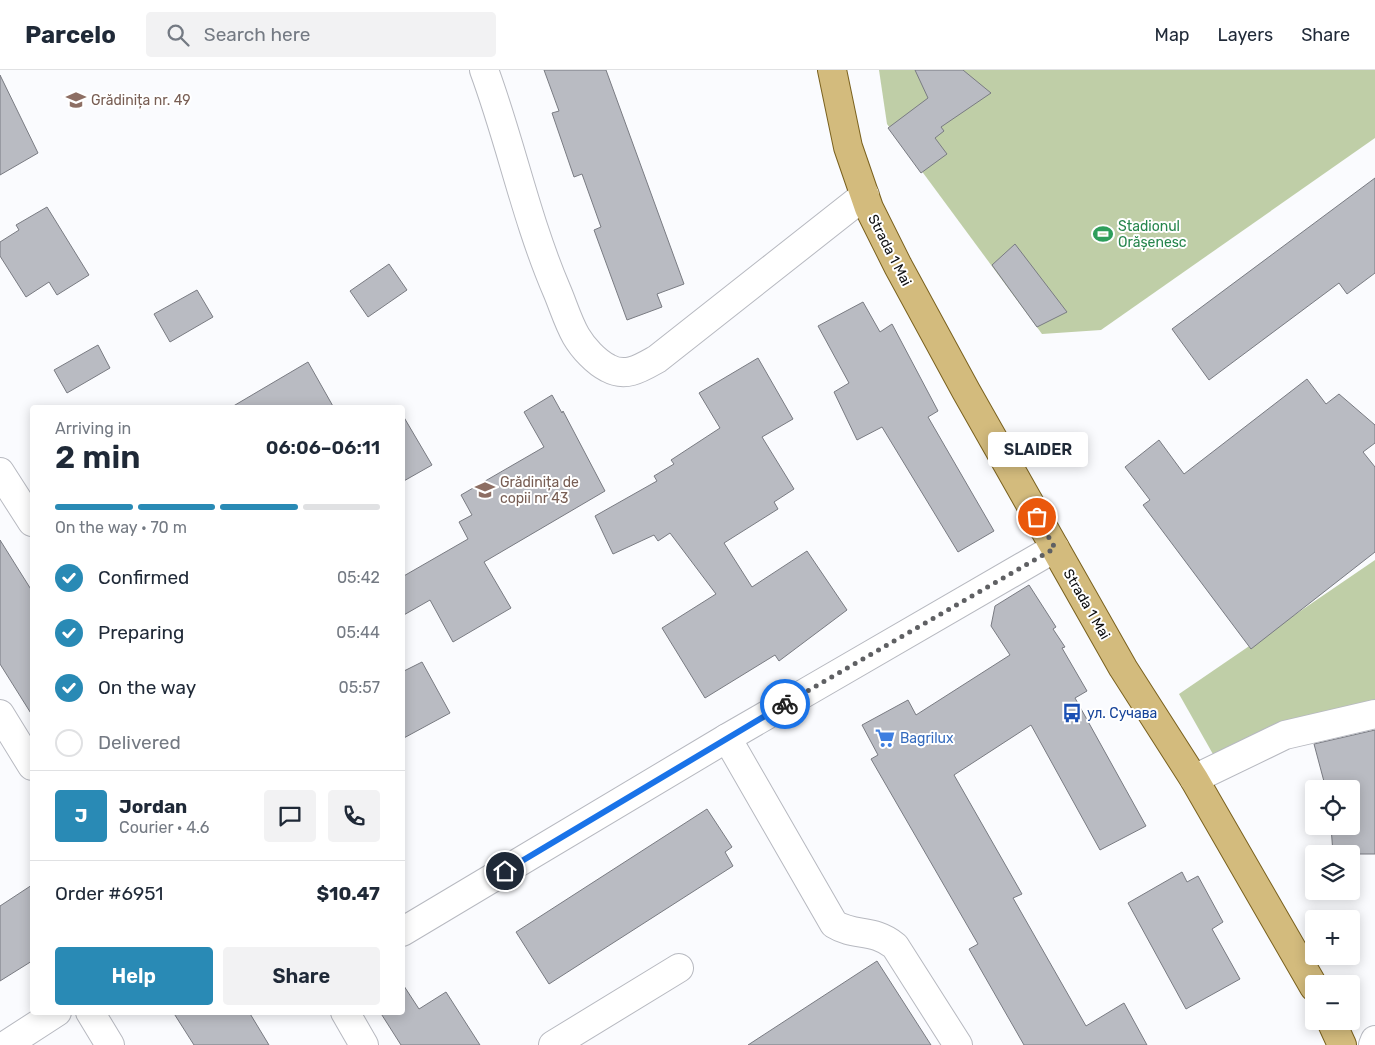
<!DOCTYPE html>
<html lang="en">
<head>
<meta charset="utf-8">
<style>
	body { margin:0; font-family:Rubik,sans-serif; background:#f2f2f3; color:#1f2937; height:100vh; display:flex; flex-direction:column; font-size:19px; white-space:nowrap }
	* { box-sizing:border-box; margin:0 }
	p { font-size:16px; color:#747a83 }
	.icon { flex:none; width:28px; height:28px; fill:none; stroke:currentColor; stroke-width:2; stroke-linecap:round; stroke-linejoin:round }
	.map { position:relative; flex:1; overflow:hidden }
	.panel { position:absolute; left:30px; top:335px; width:375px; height:610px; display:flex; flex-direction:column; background:#fff; border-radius:5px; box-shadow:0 2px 12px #0003 }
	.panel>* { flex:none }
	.buttons { position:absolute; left:1305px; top:710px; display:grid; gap:10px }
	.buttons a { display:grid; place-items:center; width:55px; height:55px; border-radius:5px; background:#fff; box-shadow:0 2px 12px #0003; font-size:25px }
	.pin { position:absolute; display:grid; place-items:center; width:42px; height:42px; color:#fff; margin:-21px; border:2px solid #fff; border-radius:50%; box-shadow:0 1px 5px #0007 }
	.courier { position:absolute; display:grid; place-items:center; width:50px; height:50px; margin:-25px; border:4px solid #1a73e8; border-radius:50%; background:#fff; color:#222; box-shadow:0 1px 6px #0007 }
	.bubble { position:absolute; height:35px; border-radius:5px; background:#fff; box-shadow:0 2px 12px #0003; font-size:16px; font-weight:600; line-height:35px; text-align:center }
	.headline em { font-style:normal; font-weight:600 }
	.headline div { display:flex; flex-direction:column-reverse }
	.headline { display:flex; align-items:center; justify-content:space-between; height:85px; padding:0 25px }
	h1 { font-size:32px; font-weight:600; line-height:38px }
	.bar { display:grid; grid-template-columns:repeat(4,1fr); gap:8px 5px; align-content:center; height:60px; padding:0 25px }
	.bar i { height:6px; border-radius:4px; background:#e0e1e3 }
	.bar .selected { background:#298ab5 }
	.bar p { grid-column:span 4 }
	.line { display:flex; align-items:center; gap:12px; padding:0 25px; border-top:1px solid #e0e1e3 }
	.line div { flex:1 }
	.round { display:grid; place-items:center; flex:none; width:52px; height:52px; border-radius:5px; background:#f2f2f3 }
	ol { padding:0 25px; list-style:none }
	li { display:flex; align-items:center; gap:15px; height:55px }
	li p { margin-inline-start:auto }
	li .icon { padding:5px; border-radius:50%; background:#298ab5; color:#fff; stroke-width:4 }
	li:last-child { color:#747a83 }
	li i { width:28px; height:28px; border:2px solid #e0e1e3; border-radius:50% }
	.primary-button { display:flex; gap:10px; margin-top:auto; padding:10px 25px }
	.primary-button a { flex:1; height:58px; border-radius:5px; background:#298ab5; color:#fff; font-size:20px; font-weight:600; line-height:58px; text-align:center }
	.primary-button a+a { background:#f2f2f3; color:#1f2937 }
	header { display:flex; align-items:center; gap:30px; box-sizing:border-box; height:70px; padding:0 25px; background:#fff; border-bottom:1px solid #e0e1e3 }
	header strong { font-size:24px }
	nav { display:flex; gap:28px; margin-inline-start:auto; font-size:18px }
	.search { width:350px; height:45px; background:#f2f2f3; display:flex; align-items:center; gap:12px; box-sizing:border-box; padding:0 18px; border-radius:5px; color:#747a83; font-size:19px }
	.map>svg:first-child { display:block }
	.green { fill:#bfcea7 }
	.building { fill:#b9bbc2; stroke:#797b82 }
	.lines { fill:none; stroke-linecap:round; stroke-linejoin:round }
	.minor-casing { stroke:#b7b9c0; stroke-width:30 }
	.major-casing { stroke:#7a611e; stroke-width:30 }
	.minor { stroke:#fff; stroke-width:28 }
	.major { stroke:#d3bb7d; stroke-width:28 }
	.done { stroke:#5f6063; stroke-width:5; stroke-dasharray:0 9 }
	.route { stroke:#1a73e8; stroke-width:6 }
	.labels { text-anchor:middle; stroke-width:4; stroke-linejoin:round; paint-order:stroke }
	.education-label { font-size:14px; fill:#785e54; stroke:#fff; text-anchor:start }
	.leisure-label { font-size:14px; fill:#27864d; stroke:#fff; text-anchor:start }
	.street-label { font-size:14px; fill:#0c0d0f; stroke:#fff }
	.transit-label { font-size:14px; fill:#164399; stroke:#fff; text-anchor:start }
	.shop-label { font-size:14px; fill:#366cbe; stroke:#fff; text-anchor:start }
</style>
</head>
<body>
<header>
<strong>Parcelo</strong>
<div class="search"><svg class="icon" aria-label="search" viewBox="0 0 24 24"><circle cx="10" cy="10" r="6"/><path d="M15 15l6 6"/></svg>Search here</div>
<nav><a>Map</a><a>Layers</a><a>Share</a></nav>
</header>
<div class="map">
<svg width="1375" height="975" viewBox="0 0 1375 975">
	<rect width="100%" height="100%" fill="#fafbfe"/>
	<g class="green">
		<polygon points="879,0 1375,0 1375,68 1101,260 1042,264 887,54"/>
		<polygon points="1375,490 1375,636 1214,686 1179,624"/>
	</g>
	<g class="building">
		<polygon points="544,0 606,0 684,214 657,224 662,237 627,250 594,160 601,157 582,104 574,107 552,43 559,41"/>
		<polygon points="915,0 963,0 991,23 941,57 944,61 935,68 947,84 921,103 888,58 928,28"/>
		<polygon points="0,5 38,83 0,105"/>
		<polygon points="1375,108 1375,203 1347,224 1339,213 1209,310 1172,259"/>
		<polygon points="47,137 89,205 57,225 49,212 26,227 0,186 0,172 19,160 16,155"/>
		<polygon points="1015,174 1067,242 1037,257 992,195"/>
		<polygon points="389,194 407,220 368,247 350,221"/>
		<polygon points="197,220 213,247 170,272 154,244"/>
		<polygon points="863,232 880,262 892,254 938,341 928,347 994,461 958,482 882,357 857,370 834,322 849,313 818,256"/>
		<polygon points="98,275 110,298 67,323 54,300"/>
		<polygon points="758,288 793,349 762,367 794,419 774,432 778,439 724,473 752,517 807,481 847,540 779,591 775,585 705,628 662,558 716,524 670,463 658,471 654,465 613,484 595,446 657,411 654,406 674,394 671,390 720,358 699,323"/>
		<polygon points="308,292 334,338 230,338"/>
		<polygon points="1307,309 1326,334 1339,324 1375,355 1375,373 1363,382 1375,397 1375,482 1251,579 1143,435 1150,430 1125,397 1159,370 1184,404"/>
		<polygon points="552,325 562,343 563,341 605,421 484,492 511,538 453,572 430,530 402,546 402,507 468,469 459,452 472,445 461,425 544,377 524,342"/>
		<polygon points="402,344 432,395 402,412"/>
		<polygon points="0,470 32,521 32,645 0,594"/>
		<polygon points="1029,515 1056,557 1053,559 1065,577 1062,578 1087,621 1075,628 1146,756 1100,780 1031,655 954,705 1022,824 1013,828 1086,956 1124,933 1147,975 1024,975 969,879 978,874 871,689 878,685 862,655 908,630 916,645 1010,585 991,556 995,536"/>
		<polygon points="422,592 450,643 402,669 402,602"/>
		<polygon points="1375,660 1375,784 1333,784 1331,756 1351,756 1351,719 1326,719 1314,674"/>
		<polygon points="707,739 732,777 725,782 733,796 549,914 516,862"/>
		<polygon points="1182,802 1187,812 1198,806 1223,852 1212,859 1240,909 1186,939 1128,833"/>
		<polygon points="32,815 32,891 0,911 0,836"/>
		<polygon points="877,891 931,975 748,975"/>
		<polygon points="402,913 419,939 446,922 480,975 401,975 380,942 402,942"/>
		<polygon points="173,942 249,942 269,975 194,975"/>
	</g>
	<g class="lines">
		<defs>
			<g id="minor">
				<path d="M484 0C511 73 526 149 557 221 563 235 568 252 576 266 583 278 596 292 608 298 626 308 641 298 657 289L865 125"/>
				<polyline points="0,402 32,452"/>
				<polyline points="0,644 32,696"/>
				<path d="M727 668 834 854C855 867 873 858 895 876L958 975"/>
				<polyline points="1194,709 1285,665 1375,644"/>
				<polyline points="402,862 727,668 1055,478"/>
				<polyline points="90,942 110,975"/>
				<polyline points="345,942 364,975"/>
				<polyline points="6,975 57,942"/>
				<polyline points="553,975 679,898"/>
				<polyline points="1373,975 1375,970"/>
			</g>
			<g id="major">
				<polyline points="832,0 848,77 869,138 898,196 966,321 1123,598 1194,709 1314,917"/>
				<polyline points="1331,951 1342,975"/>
			</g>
		</defs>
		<use href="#minor" class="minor-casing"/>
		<use href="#major" class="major-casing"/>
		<use href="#minor" class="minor"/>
		<use href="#major" class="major"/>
	</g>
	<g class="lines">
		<polyline class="done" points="785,634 1055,478 1037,447"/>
		<polyline class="route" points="505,801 785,634"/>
	</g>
	<defs>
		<symbol id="school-bare" viewBox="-9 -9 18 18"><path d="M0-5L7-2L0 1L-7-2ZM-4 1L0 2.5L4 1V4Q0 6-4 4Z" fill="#8d6e63" stroke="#fff" stroke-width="2.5" paint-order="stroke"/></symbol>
		<symbol id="stadium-bare" viewBox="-9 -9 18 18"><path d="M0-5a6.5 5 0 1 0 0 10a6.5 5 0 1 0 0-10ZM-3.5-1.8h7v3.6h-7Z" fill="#2e9e5b" stroke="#fff" stroke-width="2.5" paint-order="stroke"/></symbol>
		<symbol id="bus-bare" viewBox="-9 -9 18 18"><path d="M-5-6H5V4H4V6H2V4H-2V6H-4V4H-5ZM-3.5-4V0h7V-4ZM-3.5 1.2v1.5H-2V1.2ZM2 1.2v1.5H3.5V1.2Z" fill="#1a4fb4" stroke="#fff" stroke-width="2.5" paint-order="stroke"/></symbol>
		<symbol id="supermarket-bare" viewBox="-9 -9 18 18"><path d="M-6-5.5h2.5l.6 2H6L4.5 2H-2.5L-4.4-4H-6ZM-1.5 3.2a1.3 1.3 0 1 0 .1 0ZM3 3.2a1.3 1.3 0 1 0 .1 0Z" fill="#3f7fe0" stroke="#fff" stroke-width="2.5" paint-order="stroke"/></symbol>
	</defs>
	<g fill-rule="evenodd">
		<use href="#school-bare" x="62" y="16" width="28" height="28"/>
		<use href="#stadium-bare" x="1089" y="150" width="28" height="28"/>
		<use href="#school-bare" x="471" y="406" width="28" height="28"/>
		<use href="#bus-bare" x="1058" y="629" width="28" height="28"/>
		<use href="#supermarket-bare" x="871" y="654" width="28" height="28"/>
	</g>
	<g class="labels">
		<g class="education-label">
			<text x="91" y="35">Grădinița nr. 49</text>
			<text x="500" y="417">Grădinița de<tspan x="500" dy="16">copii nr 43</tspan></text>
		</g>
		<g class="leisure-label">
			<text x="1118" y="161">Stadionul<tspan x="1118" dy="16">Orășenesc</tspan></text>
		</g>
		<g class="street-label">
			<text transform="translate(890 180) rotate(63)" y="5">Strada 1 Mai</text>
			<text transform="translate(1087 534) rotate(60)" y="5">Strada 1 Mai</text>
		</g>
		<g class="transit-label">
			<text x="1087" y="648">ул. Сучава</text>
		</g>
		<g class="shop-label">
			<text x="900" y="673">Bagrilux</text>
		</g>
	</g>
</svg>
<div class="buttons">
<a><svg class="icon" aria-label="locate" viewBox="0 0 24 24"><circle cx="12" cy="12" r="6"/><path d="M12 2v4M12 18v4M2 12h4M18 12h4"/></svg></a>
<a><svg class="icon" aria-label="layers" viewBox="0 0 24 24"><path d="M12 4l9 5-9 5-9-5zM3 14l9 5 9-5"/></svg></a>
<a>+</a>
<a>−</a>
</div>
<div class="pin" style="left:1037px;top:447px;background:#ea580c"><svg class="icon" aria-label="bag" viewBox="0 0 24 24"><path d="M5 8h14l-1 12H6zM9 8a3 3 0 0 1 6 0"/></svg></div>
<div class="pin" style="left:505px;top:801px;background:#1f2937"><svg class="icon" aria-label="home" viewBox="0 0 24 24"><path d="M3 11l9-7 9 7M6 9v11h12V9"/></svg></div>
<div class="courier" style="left:785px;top:634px"><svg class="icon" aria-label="bike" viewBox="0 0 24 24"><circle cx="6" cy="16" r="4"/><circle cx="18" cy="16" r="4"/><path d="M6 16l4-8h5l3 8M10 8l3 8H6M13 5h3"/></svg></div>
<div class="bubble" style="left:988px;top:362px;width:100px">SLAIDER</div>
<section class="panel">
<div class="headline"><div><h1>2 min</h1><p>Arriving in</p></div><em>06:06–06:11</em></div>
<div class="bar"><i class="selected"></i><i class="selected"></i><i class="selected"></i><i></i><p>On the way · 70 m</p></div>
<ol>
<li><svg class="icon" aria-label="check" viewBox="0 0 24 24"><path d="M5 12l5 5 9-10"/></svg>Confirmed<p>05:42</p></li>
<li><svg class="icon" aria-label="check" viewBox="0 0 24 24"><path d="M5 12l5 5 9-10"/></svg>Preparing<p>05:44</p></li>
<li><svg class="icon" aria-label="check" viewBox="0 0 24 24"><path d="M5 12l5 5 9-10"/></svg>On the way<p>05:57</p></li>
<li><i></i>Delivered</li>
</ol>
<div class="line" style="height:90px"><b class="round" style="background:#298ab5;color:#fff">J</b><div><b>Jordan</b><p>Courier · 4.6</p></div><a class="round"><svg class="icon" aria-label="chat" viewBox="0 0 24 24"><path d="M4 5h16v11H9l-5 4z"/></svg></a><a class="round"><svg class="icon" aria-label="phone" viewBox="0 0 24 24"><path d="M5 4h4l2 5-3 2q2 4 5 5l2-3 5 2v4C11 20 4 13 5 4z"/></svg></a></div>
<div class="line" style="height:65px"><div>Order #6951</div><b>$10.47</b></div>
<div class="primary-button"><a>Help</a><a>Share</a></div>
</section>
</div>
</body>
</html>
